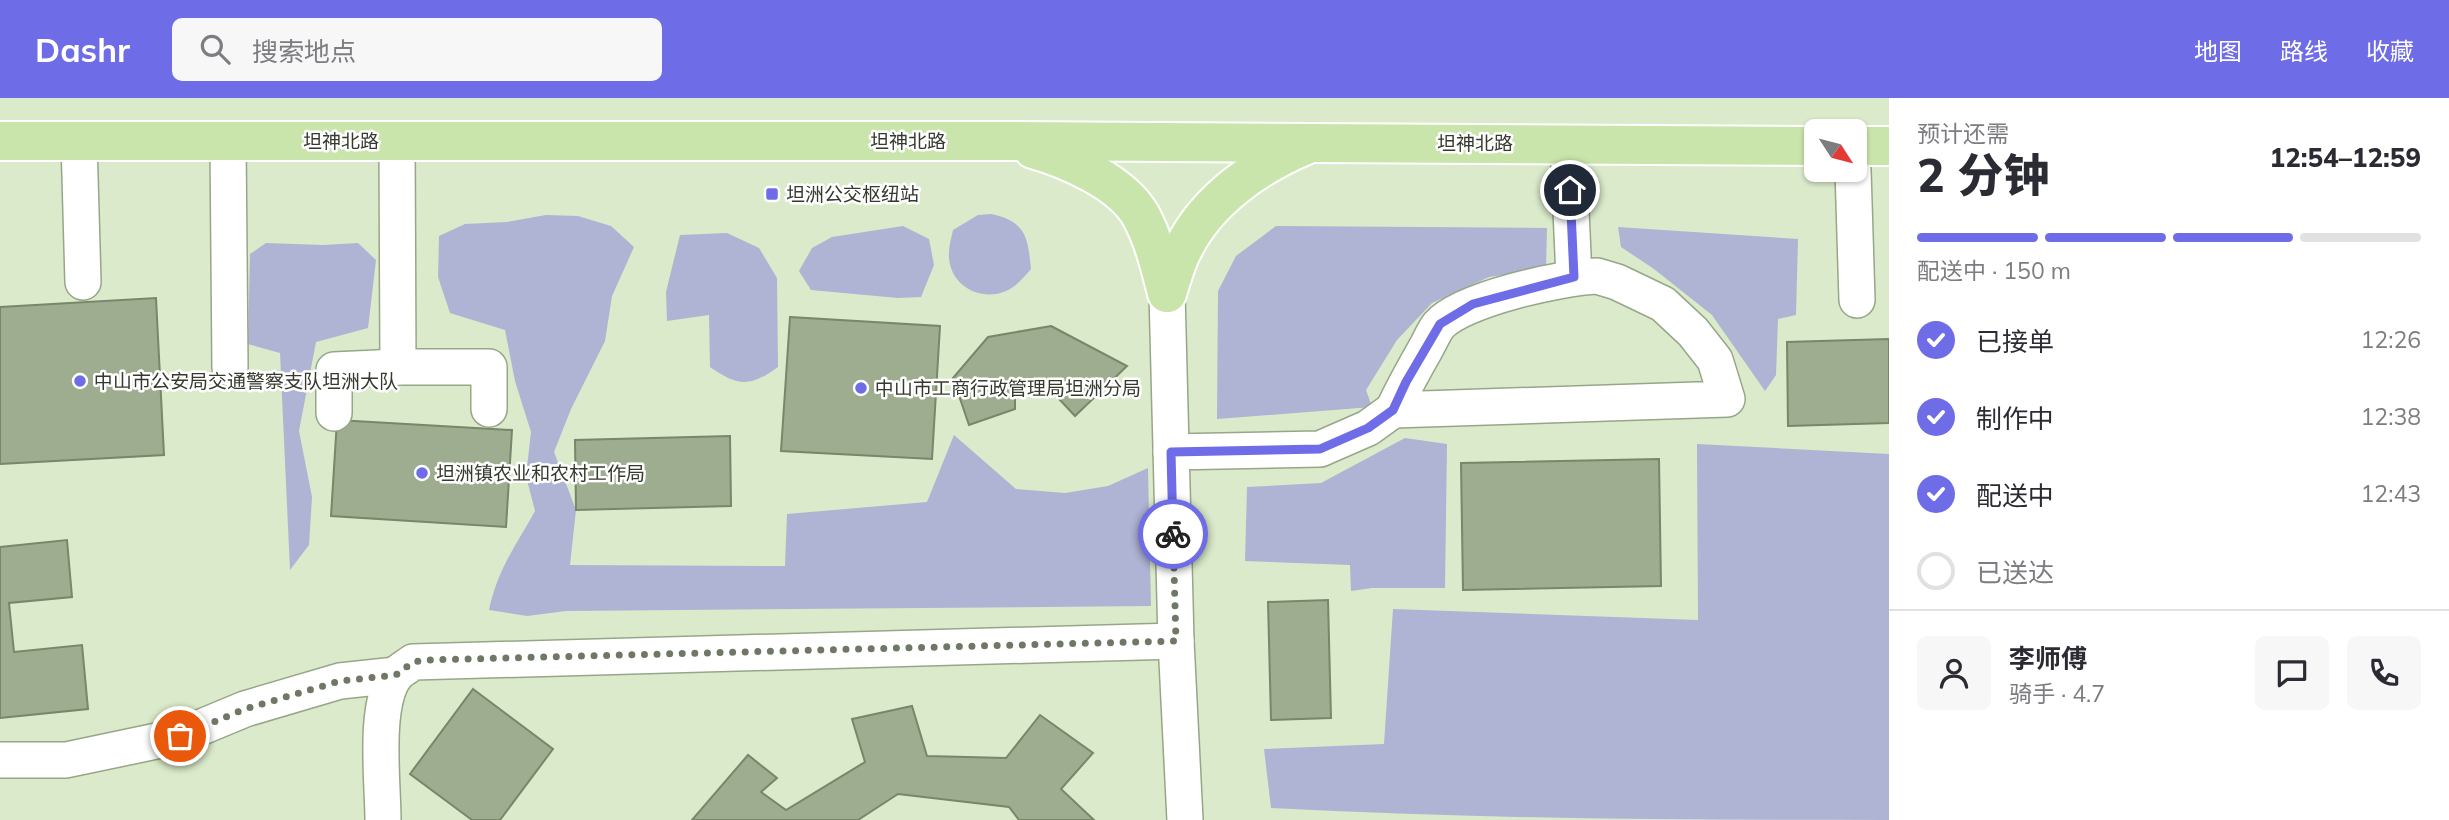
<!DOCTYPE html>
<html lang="zh">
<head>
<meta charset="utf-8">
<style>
	body { margin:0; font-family:Mulish,"Noto Sans SC",sans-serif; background:#f7f7f7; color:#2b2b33; height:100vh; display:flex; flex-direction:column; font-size:26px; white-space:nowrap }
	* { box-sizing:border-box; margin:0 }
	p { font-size:23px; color:#7c7c81 }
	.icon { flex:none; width:38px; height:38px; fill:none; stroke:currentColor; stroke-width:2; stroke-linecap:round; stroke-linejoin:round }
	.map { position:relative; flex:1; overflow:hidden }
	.details { display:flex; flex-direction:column; background:#fff; width:560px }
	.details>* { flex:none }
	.needle { width:46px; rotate:126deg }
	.controls { position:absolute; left:1804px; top:21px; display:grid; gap:14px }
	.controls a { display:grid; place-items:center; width:63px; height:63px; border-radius:10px; background:#fff; box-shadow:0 2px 5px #0004; font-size:35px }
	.pin { position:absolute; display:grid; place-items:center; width:60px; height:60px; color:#fff; margin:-30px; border:4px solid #fff; border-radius:50%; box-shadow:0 2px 7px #0007 }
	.courier { position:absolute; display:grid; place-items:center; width:70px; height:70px; margin:-35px; border:5px solid #6e6ce6; border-radius:50%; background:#fff; color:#222; box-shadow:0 2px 9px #0007 }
	.overview em { font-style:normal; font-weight:800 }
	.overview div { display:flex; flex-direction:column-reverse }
	.overview { display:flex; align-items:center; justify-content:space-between; height:119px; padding:0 28px }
	h1 { font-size:46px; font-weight:800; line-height:52px }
	.bar { display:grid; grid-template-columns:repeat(4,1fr); gap:10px 7px; align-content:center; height:84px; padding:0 28px }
	.bar i { height:9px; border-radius:5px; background:#e1e1e2 }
	.bar .active { background:#6e6ce6 }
	.bar p { grid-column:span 4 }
	.line { display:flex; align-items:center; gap:18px; padding:0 28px; border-top:2px solid #e1e1e2 }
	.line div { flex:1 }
	.round { display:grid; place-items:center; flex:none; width:74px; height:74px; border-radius:10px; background:#f7f7f7 }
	ol { padding:0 28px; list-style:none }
	li { display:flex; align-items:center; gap:21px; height:77px }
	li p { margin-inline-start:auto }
	li .icon { padding:7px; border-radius:50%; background:#6e6ce6; color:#fff; stroke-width:4 }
	li:last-child { color:#7c7c81 }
	li i { width:38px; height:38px; border:4px solid #e1e1e2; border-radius:50% }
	header { display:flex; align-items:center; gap:42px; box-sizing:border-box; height:98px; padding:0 35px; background:#6e6ce6; color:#fff }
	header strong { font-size:33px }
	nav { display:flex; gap:38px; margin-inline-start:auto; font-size:24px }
	.search { width:490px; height:63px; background:#f7f7f7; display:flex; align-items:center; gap:18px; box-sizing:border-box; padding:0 24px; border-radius:10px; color:#7c7c81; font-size:26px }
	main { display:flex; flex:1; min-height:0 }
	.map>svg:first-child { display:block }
	.green { fill:#afb3d4 }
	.building { fill:#9ead8f; stroke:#788669; stroke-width:2 }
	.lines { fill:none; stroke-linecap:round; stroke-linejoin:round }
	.minor-casing { stroke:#97a689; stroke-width:38 }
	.major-casing { stroke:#fff; stroke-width:42 }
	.minor { stroke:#fff; stroke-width:35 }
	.major { stroke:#cae5ab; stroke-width:38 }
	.done { stroke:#6e7864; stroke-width:7; stroke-dasharray:0 12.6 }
	.route { stroke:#6e6ce6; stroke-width:9 }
	.poi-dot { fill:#6e6ce6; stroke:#fff; stroke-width:2.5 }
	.labels { text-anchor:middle; stroke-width:5; stroke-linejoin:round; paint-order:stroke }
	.street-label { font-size:19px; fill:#343a2d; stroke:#fff }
	.poi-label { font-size:19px; fill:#343a2d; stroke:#fff; text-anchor:start }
</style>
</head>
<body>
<header>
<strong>Dashr</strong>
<div class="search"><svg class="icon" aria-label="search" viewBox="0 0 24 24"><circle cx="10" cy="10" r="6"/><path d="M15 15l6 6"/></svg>搜索地点</div>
<nav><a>地图</a><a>路线</a><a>收藏</a></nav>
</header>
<main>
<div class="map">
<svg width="1889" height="722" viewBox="0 0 1889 722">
	<rect width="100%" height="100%" fill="#daeaca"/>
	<g class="green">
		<path d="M991 116C1026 123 1028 140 1031 171 1024 179 1016 189 1006 193 981 204 951 188 949 160 948 151 951 141 953 132L978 117Z"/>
		<path d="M546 117 578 118 611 128 634 149 612 198 605 243 571 311 554 354 576 412 570 467 785 468 787 416 927 404 954 337 1016 391 1065 395 1108 388 1148 370 1151 508 566 513 527 518 489 512C498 470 516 448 535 413L526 378 531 334 515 283 505 232 450 215 438 179 439 138 465 126 507 124Z"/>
		<polygon points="903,128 929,141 934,167 921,199 898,200 811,192 799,173 812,150 832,139"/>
		<polygon points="1276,128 1547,130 1546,170 1489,179 1432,205 1397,242 1366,292 1372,309 1217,321 1218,193 1236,158"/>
		<polygon points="1618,129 1798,141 1796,217 1778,221 1776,277 1765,293 1712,217 1654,171 1621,149"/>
		<path d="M727 135 759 150 777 180 778 269C749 290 738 288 710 269L709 217 667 223 666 194 680 137Z"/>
		<polygon points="266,145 323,147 358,145 376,162 368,230 316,244 299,333 312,399 309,447 290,472 280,255 248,246 250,156"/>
		<polygon points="1405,340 1447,346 1445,490 1372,490 1351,493 1350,467 1245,463 1247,389 1321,385"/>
		<path d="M1697 346 1889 356V722C1682 722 1478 721 1271 710L1264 651 1384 646 1393 511 1698 522Z"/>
	</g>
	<g class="building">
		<polygon points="156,200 164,357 0,366 0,209"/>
		<polygon points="790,219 940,228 932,361 781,353"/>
		<polygon points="1051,228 1127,268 1075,318 1046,287 1015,286 1015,311 969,327 953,280 988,239"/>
		<polygon points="1889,241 1889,325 1788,328 1787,244"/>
		<polygon points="337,322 512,332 506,429 331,418"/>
		<polygon points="730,338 731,408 576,412 575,342"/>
		<polygon points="1659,361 1661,488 1463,492 1461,365"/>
		<polygon points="67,442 72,499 9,505 14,554 82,547 88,611 0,620 0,449"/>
		<polygon points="1328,502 1331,620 1271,622 1268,504"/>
		<polygon points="473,591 553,651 500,722 472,722 410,676"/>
		<polygon points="912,608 927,658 1006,660 1040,617 1093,655 1061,691 1094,722 1019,722 1009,709 898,696 858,722 692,722 748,657 777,680 761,694 786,712 865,664 852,621"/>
	</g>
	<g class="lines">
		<defs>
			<g id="minor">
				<polyline points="79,43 83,184"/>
				<polyline points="228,43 230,270"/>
				<polyline points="397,43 398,269 489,269 489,311"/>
				<polyline points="1568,46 1574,179"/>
				<polyline points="1853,72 1857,202"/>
				<path d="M1597 178 1617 184 1663 206 1693 234 1715 262 1727 301 1393 312C1403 291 1414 271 1426 250 1430 243 1434 233 1439 227 1462 201 1563 179 1597 178Z"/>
				<polyline points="1167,195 1176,543 1185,722"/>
				<polyline points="334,315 334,272 398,269"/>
				<polyline points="1171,354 1320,351 1368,330 1393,312"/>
				<polyline points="0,662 66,662 180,638 245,611 340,583 396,577"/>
				<path d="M383 722C383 685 373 606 396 577 400 572 408 568 413 564L1176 543"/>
			</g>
			<g id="major">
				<polyline points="0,43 1007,43 1816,48"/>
				<polyline points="1855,48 1889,48"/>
				<path d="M1033 51C1068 61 1122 84 1141 118 1154 142 1160 168 1167 195"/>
				<path d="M1167 195C1172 180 1176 163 1184 149 1208 101 1258 67 1306 47"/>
			</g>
		</defs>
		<use href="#minor" class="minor-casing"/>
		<use href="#major" class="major-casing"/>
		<use href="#minor" class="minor"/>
		<use href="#major" class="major"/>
	</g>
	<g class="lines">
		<polyline class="done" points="180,638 245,611 340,583 396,577 413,564 427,562 1176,543 1173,436"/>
		<polyline class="route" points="1173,436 1171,354 1320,351 1368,330 1393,312 1406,284 1440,226 1473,206 1574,179 1570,92"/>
	</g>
	<g class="poi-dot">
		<rect x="765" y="89" width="14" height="14" rx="3.5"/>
		<circle cx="80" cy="283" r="7"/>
		<circle cx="861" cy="290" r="7"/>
		<circle cx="422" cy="375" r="7"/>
	</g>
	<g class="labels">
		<g class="street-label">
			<text x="341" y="50">坦神北路</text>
			<text x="908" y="50">坦神北路</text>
			<text x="1475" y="52">坦神北路</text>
		</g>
		<g class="poi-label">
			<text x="786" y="103">坦洲公交枢纽站</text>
			<text x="94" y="290">中山市公安局交通警察支队坦洲大队</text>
			<text x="875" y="297">中山市工商行政管理局坦洲分局</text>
			<text x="436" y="382">坦洲镇农业和农村工作局</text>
		</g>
	</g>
</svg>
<div class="controls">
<a><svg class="needle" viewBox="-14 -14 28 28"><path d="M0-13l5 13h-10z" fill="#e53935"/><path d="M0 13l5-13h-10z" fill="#7c7c81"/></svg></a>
</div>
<div class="pin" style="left:180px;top:638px;background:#ea580c"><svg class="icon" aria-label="bag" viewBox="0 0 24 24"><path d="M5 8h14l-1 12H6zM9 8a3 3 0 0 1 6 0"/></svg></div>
<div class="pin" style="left:1570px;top:92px;background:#1f2937"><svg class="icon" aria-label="home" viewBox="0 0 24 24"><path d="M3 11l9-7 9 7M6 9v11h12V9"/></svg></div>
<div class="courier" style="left:1173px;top:436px"><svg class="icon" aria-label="bike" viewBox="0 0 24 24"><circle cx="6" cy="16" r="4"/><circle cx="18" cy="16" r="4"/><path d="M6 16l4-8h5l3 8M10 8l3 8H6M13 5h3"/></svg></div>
</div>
<section class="details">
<div class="overview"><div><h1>2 分钟</h1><p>预计还需</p></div><em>12:54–12:59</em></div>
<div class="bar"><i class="active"></i><i class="active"></i><i class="active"></i><i></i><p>配送中 · 150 m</p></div>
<ol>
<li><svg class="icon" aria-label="check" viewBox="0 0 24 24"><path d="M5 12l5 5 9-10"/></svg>已接单<p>12:26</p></li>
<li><svg class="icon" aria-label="check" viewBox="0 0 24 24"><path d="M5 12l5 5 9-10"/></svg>制作中<p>12:38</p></li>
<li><svg class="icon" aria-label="check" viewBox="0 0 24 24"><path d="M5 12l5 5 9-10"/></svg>配送中<p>12:43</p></li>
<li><i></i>已送达</li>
</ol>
<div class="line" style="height:126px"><a class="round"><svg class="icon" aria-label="person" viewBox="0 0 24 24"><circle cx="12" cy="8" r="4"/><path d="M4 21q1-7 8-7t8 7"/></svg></a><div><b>李师傅</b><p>骑手 · 4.7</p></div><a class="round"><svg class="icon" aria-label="chat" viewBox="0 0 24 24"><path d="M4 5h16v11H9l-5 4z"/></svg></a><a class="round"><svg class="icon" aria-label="phone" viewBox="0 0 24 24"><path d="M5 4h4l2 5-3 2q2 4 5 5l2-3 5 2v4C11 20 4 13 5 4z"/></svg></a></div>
</section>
</main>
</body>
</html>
